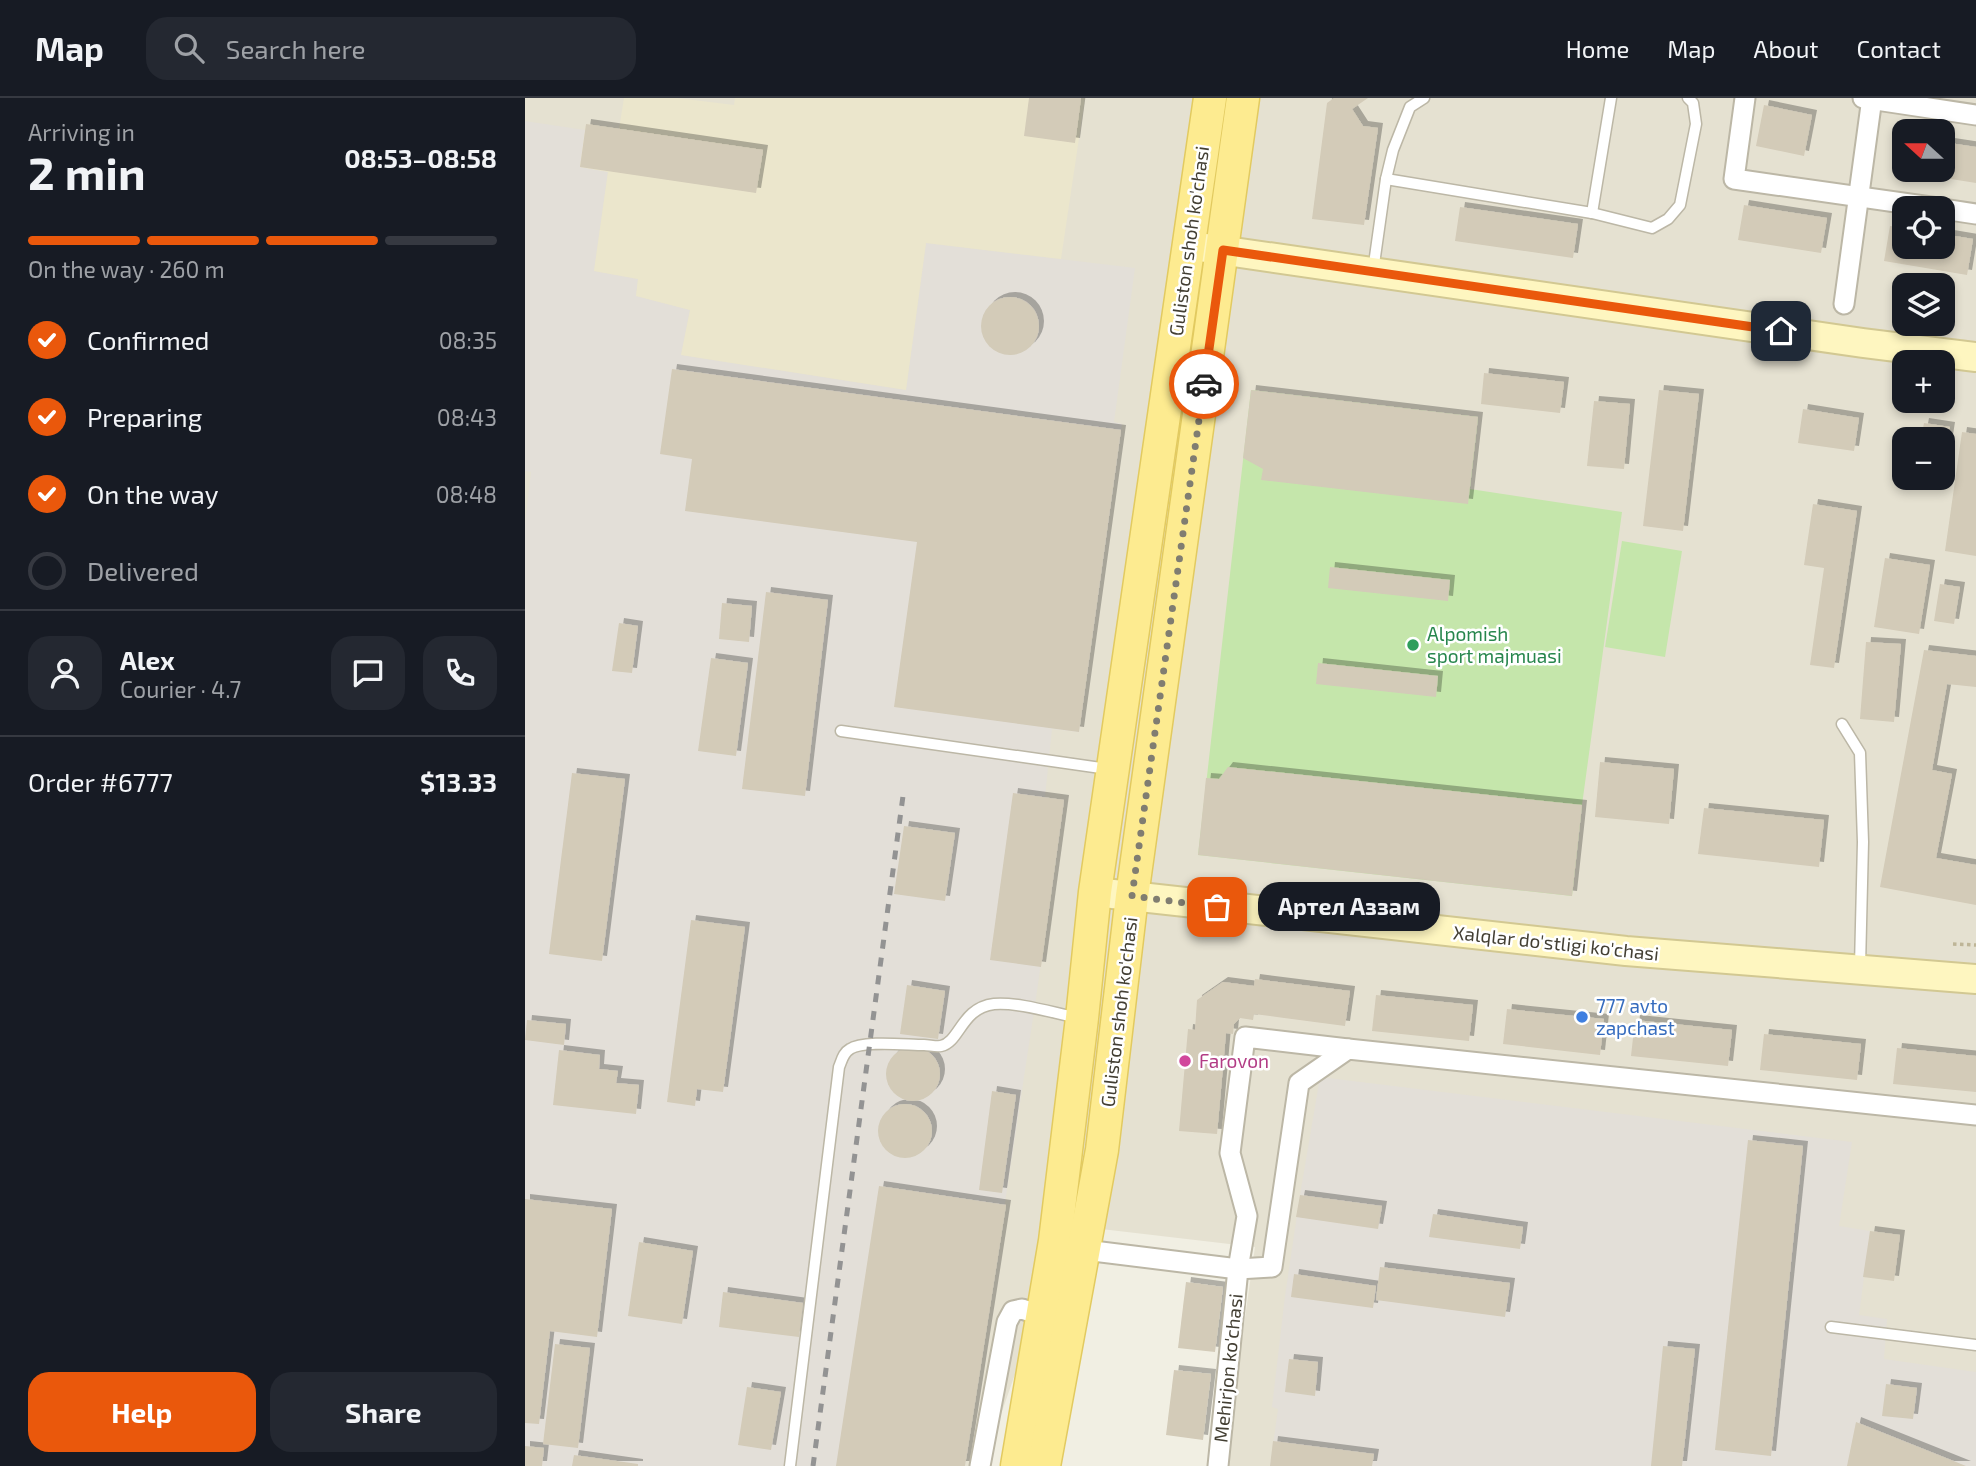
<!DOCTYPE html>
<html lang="en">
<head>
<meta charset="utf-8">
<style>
	body { margin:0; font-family:"Exo 2",sans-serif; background:#242831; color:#f1f3f6; height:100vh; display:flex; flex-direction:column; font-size:26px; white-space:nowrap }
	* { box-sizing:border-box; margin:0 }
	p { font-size:23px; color:#9ea1a6 }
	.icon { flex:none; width:38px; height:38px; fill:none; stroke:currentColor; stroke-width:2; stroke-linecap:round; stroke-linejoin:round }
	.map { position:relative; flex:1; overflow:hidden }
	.side { display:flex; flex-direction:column; background:#171b24; width:525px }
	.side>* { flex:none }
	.needle { width:46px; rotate:291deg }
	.buttons { position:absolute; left:1367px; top:21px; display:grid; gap:14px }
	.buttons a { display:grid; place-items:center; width:63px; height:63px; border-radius:14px; background:#171b24; box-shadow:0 4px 10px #0003; font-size:35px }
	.pin { position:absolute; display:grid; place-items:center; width:60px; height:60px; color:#fff; margin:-30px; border-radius:14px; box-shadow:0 4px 10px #0006 }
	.courier { position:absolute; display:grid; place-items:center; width:70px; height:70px; margin:-35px; border:5px solid #ea580c; border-radius:50%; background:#fff; color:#222; box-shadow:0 2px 9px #0007 }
	.bubble { position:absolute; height:49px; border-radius:21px; background:#171b24; box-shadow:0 4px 10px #0003; font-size:23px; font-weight:700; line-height:49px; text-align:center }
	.overview em { font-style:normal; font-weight:700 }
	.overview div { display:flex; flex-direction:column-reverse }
	.overview { display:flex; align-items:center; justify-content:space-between; height:119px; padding:0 28px }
	h1 { font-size:46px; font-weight:700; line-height:52px }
	.bar { display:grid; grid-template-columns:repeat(4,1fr); gap:10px 7px; align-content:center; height:84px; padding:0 28px }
	.bar i { height:9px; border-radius:5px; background:#363941 }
	.bar .on { background:#ea580c }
	.bar p { grid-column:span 4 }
	.line { display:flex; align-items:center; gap:18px; padding:0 28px; border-top:2px solid #363941 }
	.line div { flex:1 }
	.round { display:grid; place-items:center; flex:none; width:74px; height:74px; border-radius:21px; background:#242831 }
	ol { padding:0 28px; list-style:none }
	li { display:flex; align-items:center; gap:21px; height:77px }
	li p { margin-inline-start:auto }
	li .icon { padding:7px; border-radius:50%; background:#ea580c; color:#fff; stroke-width:4 }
	li:last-child { color:#9ea1a6 }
	li i { width:38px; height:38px; border:4px solid #363941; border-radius:50% }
	.primary-button { display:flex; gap:14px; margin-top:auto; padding:14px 28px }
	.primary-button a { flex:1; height:80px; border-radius:21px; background:#ea580c; color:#fff; font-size:28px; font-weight:700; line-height:80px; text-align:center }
	.primary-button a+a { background:#242831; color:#f1f3f6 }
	header { display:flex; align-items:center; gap:42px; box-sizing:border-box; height:98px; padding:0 35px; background:#171b24; border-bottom:2px solid #363941 }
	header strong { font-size:33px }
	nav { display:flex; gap:38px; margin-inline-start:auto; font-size:24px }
	.search { width:490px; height:63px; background:#242831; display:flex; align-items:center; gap:18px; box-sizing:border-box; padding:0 24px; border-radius:21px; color:#9ea1a6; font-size:26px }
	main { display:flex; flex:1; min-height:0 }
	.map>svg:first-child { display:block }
	.residential { fill:#e5e1d1; fill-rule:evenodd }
	.industrial { fill:#e3dfd8 }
	.education { fill:#ebe6cc }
	.green { fill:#c5e6ab }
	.building { fill:#d3cbb8; filter:url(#shadow) }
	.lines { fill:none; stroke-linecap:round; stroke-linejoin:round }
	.lane-casing { stroke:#bcb7a6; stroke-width:13 }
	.street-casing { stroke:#bcb7a6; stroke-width:23 }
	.secondary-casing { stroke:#d2c892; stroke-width:32 }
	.primary-casing { stroke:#e2ca60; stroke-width:35 }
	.path { stroke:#beb597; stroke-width:3.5; stroke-dasharray:3.5 3.5; stroke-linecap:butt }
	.lane { stroke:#fff; stroke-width:10 }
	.street { stroke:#fff; stroke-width:19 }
	.secondary { stroke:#fef6c0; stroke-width:28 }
	.primary { stroke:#fdeb90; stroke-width:32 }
	.rail { stroke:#939393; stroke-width:5; stroke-dasharray:9 9; stroke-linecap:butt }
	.done { stroke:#807d71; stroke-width:7; stroke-dasharray:0 12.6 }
	.route { stroke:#ea580c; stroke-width:9 }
	.leisure-dot { fill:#2e9e5b; stroke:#fff; stroke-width:2.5 }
	.shop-dot { fill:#3f7fe0; stroke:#fff; stroke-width:2.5 }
	.hotel-dot { fill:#d1479c; stroke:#fff; stroke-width:2.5 }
	.labels { text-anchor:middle; stroke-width:5; stroke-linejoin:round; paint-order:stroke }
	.street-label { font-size:19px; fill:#433f33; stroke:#fff }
	.leisure-label { font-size:19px; fill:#27864d; stroke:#fff; text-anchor:start }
	.shop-label { font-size:19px; fill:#366cbe; stroke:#fff; text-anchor:start }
	.hotel-label { font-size:19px; fill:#b23c85; stroke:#fff; text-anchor:start }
</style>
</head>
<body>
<header>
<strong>Map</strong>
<div class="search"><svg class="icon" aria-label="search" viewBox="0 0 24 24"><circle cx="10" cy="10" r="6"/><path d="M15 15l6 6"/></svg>Search here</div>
<nav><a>Home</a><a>Map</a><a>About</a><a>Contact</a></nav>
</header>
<main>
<section class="side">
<div class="overview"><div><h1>2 min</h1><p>Arriving in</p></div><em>08:53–08:58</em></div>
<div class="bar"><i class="on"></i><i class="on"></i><i class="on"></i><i></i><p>On the way · 260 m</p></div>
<ol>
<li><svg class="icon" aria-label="check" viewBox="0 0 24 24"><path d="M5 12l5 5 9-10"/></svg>Confirmed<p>08:35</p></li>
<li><svg class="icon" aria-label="check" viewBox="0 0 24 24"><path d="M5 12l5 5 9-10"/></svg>Preparing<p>08:43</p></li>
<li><svg class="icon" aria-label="check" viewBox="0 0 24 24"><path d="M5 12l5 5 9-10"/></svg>On the way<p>08:48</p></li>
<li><i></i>Delivered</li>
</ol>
<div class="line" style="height:126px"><a class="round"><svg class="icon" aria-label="person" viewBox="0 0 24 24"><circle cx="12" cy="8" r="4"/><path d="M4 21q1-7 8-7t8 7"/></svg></a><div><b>Alex</b><p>Courier · 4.7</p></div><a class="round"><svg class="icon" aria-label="chat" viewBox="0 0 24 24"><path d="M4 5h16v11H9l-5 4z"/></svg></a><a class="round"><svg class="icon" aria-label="phone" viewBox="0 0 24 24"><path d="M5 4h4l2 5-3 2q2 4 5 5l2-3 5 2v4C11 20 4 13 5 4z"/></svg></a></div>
<div class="line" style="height:91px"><div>Order #6777</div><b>$13.33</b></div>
<div class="primary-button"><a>Help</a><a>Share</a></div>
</section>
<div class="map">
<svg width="1451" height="1368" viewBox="0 0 1451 1368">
	<defs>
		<filter id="shadow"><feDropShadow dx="5" dy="-5" stdDeviation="0" flood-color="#0004"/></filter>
	</defs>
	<rect width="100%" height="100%" fill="#f1efe3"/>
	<path class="residential" d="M0 0H1451V1368H699L730 1149 542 1127 458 1368H0ZM1379 33H1418V72H1379ZM1379 110H1418V149H1379ZM1379 187H1418V226H1379ZM1379 264H1418V303H1379ZM1379 341H1418V380H1379Z"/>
	<g class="industrial">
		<polygon points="0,23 60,32 83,73 69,173 113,181 111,198 165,212 156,257 381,292 401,145 610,170 589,324 597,326 554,634 527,631 520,699 539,702 511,900 440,1368 0,1368 0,426 6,374 0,373"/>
		<polygon points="795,979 1327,1044 1314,1128 1345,1133 1334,1217 1362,1221 1359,1261 1451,1274 1451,1368 745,1368 753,1311 747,1309 760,1198 775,1097"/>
	</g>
	<polygon class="education" points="99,0 152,0 209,7 210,0 560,0 536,161 401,145 381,292 156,257 165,212 111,198 113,181 69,173 83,74 55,69 61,26 94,31"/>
	<g class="green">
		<polygon points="726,292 953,319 945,391 1097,414 1057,707 1047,798 673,757"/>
		<polygon points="1097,443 1157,453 1140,559 1080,549"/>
	</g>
	<g class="building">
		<polygon points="504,0 556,0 550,45 499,38"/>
		<polygon points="809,0 843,0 827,11 838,28 853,30 839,127 787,121 802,5"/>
		<polygon points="1239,7 1287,17 1279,58 1231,48"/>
		<polygon points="61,26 238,52 231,95 55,69"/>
		<polygon points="1376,37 1379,37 1379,72 1418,72 1418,44 1451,49 1451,85 1370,72"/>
		<polygon points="1219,107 1302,120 1296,155 1213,142"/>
		<polygon points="935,109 1053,126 1048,160 930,143"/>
		<polygon points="1365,128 1379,130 1379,149 1418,149 1418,136 1448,141 1442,177 1359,163"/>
		<circle cx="485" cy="228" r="29"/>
		<polygon points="147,271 596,332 554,634 369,609 392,444 160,413 167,361 135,356"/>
		<polygon points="959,275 1039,284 1035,315 956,306"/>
		<polygon points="726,292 953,319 943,406 736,382 738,371 718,360"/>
		<polygon points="1134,292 1174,296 1158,433 1118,428"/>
		<polygon points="1069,303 1105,306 1099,371 1062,368"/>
		<polygon points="1278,311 1334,320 1329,353 1273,345"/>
		<polygon points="1399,325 1425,329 1422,348 1418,347 1418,341 1396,341"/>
		<polygon points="1437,334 1451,336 1451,458 1420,453"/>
		<polygon points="1288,406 1332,413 1309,570 1285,567 1299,470 1279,467"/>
		<polygon points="1360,460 1405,467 1394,536 1349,529"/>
		<polygon points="805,469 925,482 923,503 803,490"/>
		<polygon points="1415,486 1435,489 1429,526 1409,523"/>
		<polygon points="241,494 303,502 280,698 217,691"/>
		<polygon points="197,505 227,508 224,544 194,541"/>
		<polygon points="94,525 113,528 107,575 87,573"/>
		<polygon points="1341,544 1376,546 1369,624 1335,621"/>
		<polygon points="1399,552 1451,558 1451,589 1422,586 1407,672 1427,676 1411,760 1451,767 1451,807 1355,789"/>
		<polygon points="186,560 223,565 211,658 173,653"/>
		<polygon points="793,565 913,578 911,599 791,586"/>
		<polygon points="1075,664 1149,671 1144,726 1070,719"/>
		<polygon points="703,669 1057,707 1047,798 673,757 681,680 694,681"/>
		<polygon points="47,675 100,681 77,863 24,856"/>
		<polygon points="488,695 539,702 516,869 465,862"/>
		<polygon points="1179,710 1299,722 1294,769 1173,756"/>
		<polygon points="379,728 430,735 420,803 369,796"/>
		<polygon points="166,822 220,829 198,994 172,991 170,1008 142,1004"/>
		<polygon points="730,881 825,893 820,928 729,916 728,922 715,920 709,926 708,936 701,935 692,1036 654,1033 663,931 670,932 672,902 698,884 729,888"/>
		<polygon points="382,887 420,893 413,941 375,936"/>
		<polygon points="851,897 948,907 944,943 847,933"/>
		<polygon points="982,911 1079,921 1075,957 978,946"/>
		<polygon points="2,922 41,926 39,947 0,942"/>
		<polygon points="1110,922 1207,932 1203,968 1106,958"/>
		<polygon points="1239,936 1336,946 1332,982 1235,972"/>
		<circle cx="388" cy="976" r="27"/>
		<polygon points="1372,950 1451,958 1451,994 1368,986"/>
		<polygon points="34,952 75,957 74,971 93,973 91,985 114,987 111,1016 28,1007"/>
		<polygon points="467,993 491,997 477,1095 454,1092"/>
		<circle cx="380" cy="1033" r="27"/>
		<polygon points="1223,1042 1278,1048 1246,1358 1190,1352"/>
		<polygon points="354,1088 481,1107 440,1368 311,1368"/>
		<polygon points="775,1097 857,1108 853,1131 771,1119"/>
		<polygon points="0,1101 87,1111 72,1239 25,1233 14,1326 0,1325"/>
		<polygon points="908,1116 998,1129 995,1151 904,1139"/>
		<polygon points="1345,1133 1375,1137 1369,1183 1338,1179"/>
		<polygon points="114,1144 168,1153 157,1226 103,1218"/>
		<polygon points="855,1169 985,1185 980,1219 851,1202"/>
		<polygon points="769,1176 851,1188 848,1210 766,1199"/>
		<polygon points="661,1184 698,1189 690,1254 653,1250"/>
		<polygon points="198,1194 278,1205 274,1239 194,1229"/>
		<polygon points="30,1246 65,1250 53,1350 18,1346"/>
		<polygon points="1138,1248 1170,1251 1157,1368 1126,1368"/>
		<polygon points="764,1261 793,1264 790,1298 760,1294"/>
		<polygon points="649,1272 686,1276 678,1342 641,1337"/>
		<polygon points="1361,1286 1392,1290 1388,1321 1357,1318"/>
		<polygon points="222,1289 256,1294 246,1352 213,1347"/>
		<polygon points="1331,1324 1441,1368 1322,1368"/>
		<polygon points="748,1343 849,1356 847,1368 745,1368"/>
		<polygon points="0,1348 19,1350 17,1368 0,1368"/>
		<polygon points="49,1357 113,1366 113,1368 47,1368"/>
	</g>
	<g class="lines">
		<defs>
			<g id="lane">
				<polyline points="861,81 1067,115 1127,130 1143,121 1155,107 1171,26 1168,5 1163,0"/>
				<polyline points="1067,115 1086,0"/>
				<polyline points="848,173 861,81 868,52 885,9 899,0"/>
				<polyline points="1317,626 1335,655 1338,744 1335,868"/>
				<polyline points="316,633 583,671"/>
				<polyline points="1306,1229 1451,1247"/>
				<path d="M265 1368 314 969C317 962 318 955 325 951 338 942 382 947 399 947 404 947 411 949 416 948 435 944 436 910 469 906 494 904 528 915 554 920"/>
			</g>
			<g id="street">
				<polyline points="1220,0 1209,81 1413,110"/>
				<polyline points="1338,0 1451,17"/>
				<polyline points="1418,111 1451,116"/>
				<polyline points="1319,206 1347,0"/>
				<polyline points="560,1152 713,1171 747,1169 774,985 823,951 1451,1017"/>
				<polyline points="455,1368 482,1224 488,1213 497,1211 509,1215 515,1230"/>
				<polyline points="693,1368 713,1171 722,1118 705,1055 720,939 823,951"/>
			</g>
			<g id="secondary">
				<polyline points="674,149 1338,245 1451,259"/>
				<polyline points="570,794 1101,853 1451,881"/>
			</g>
			<g id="primary">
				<polyline points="492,1368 530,1143 557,920 570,794 685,0"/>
				<polyline points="519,1368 577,1052 607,798 718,0"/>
			</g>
		</defs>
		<use href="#lane" class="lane-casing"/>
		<use href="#street" class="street-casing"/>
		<use href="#secondary" class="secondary-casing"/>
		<use href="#primary" class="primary-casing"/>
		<polyline class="path" points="1428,846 1451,847"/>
		<use href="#lane" class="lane"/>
		<use href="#street" class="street"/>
		<use href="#secondary" class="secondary"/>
		<use href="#primary" class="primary"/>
		<polyline class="rail" points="288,1368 378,698"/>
	</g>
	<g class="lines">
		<polyline class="done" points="679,286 607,798 692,809"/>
		<polyline class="route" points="679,286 698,152 1256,233"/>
	</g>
	<circle class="leisure-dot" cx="888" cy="547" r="7"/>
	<circle class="shop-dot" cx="1057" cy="919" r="7"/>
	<circle class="hotel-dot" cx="660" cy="963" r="7"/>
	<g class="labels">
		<g class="street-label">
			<text transform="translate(664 143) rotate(-82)" y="7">Guliston shoh ko'chasi</text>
			<text transform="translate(1031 845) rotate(6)" y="7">Xalqlar do'stligi ko'chasi</text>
			<text transform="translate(594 914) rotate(-83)" y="7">Guliston shoh ko'chasi</text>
			<text transform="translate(703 1270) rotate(-84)" y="7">Mehirjon ko'chasi</text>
		</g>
		<g class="leisure-label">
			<text x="902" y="543">Alpomish<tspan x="902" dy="22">sport majmuasi</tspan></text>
		</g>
		<g class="shop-label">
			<text x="1071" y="915">777 avto<tspan x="1071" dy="22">zapchast</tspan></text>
		</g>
		<g class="hotel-label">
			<text x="674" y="970">Farovon</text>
		</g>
	</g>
</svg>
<div class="buttons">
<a><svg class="needle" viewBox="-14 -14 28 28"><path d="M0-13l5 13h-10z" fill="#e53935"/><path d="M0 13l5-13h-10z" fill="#9ea1a6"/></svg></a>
<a><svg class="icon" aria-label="locate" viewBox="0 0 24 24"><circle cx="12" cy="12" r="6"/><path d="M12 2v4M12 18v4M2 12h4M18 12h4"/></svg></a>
<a><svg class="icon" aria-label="layers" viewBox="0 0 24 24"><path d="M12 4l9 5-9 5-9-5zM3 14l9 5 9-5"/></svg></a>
<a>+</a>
<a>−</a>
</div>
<div class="pin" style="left:692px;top:809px;background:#ea580c"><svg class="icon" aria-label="bag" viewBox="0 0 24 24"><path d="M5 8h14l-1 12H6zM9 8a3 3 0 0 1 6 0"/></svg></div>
<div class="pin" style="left:1256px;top:233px;background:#1f2937"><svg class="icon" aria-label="home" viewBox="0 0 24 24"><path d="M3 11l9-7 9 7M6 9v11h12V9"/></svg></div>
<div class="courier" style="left:679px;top:286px"><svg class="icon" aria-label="car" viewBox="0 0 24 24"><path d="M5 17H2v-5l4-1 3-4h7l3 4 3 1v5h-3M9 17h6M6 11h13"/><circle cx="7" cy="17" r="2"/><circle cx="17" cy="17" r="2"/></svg></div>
<div class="bubble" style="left:733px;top:784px;width:182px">Артел Аззам</div>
</div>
</main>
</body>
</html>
